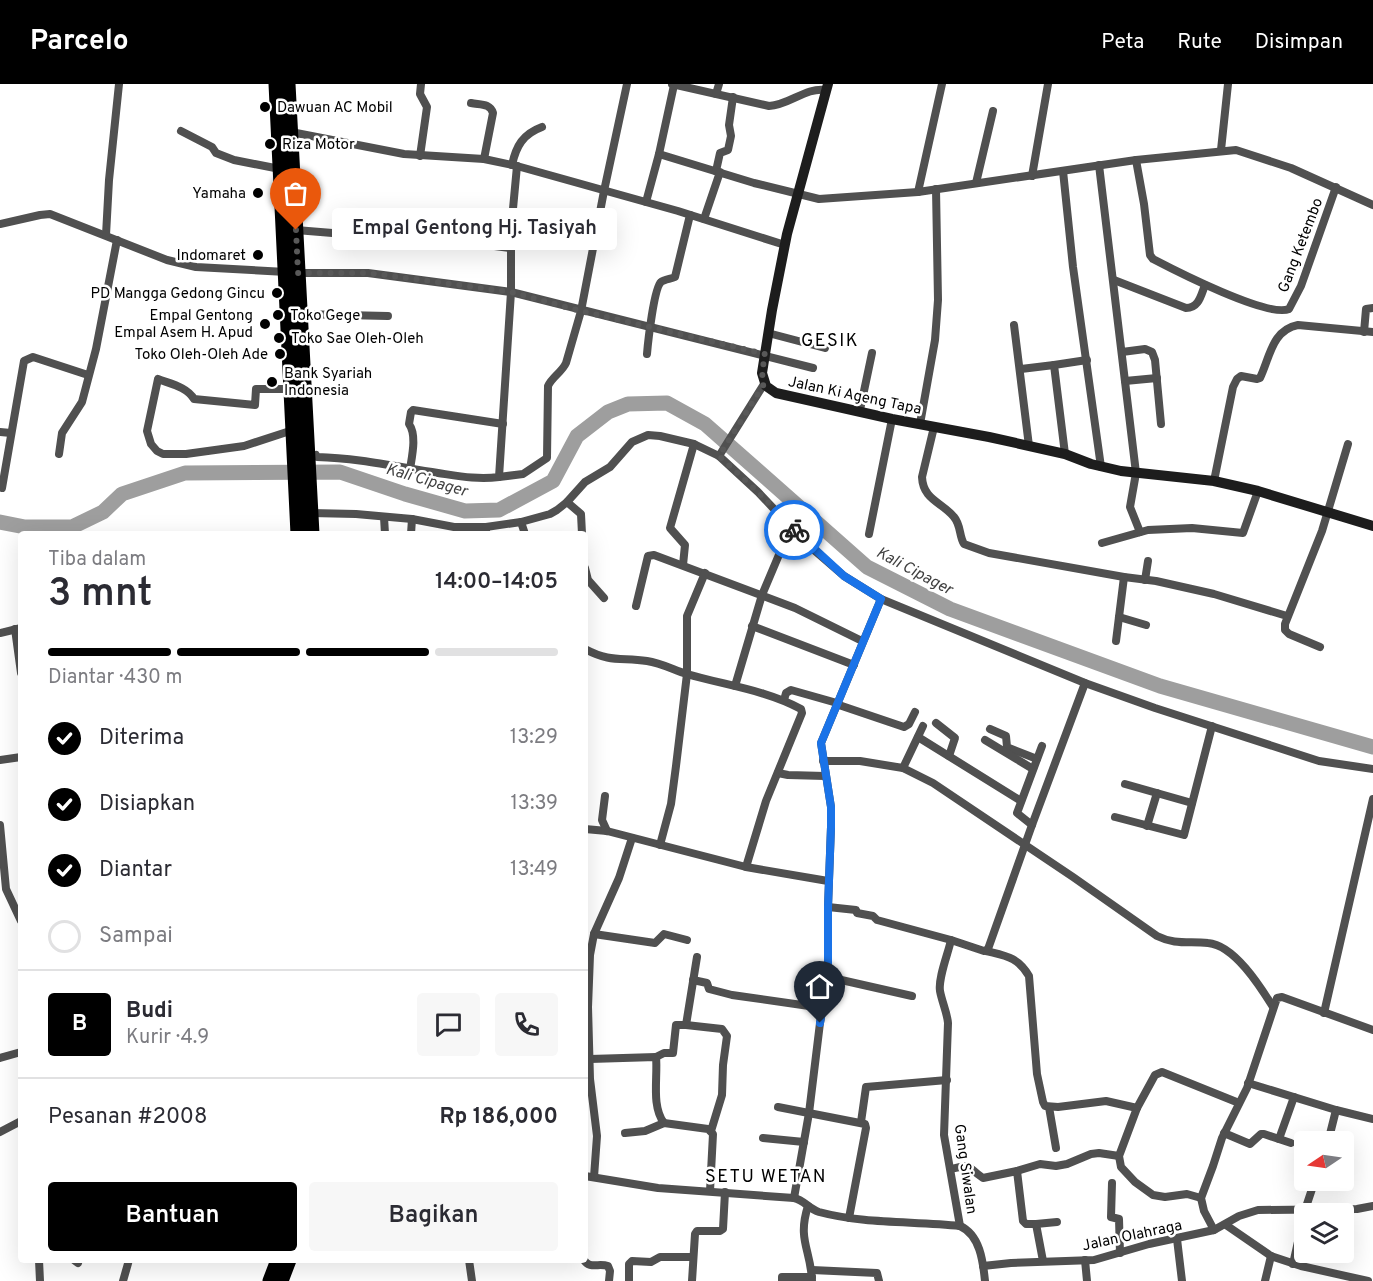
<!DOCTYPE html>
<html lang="id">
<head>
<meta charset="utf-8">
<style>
	body { margin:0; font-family:Overpass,sans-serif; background:#f7f7f7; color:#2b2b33; height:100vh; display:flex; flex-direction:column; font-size:22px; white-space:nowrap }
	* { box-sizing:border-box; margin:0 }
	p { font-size:20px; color:#7c7c81 }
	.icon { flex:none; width:33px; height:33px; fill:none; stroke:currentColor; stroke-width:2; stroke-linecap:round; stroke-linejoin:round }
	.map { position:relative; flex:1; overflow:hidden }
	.details { position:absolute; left:18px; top:447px; width:570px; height:732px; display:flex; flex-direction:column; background:#fff; border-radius:6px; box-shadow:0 6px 24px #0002 }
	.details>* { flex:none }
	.needle { width:39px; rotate:257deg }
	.tools { position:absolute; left:1294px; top:1047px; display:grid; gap:12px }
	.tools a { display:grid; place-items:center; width:60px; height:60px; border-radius:6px; background:#fff; box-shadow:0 6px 24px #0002; font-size:30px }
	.pin { position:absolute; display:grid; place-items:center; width:51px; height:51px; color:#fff; margin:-62px -26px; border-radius:50% 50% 50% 0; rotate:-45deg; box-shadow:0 0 6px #0007 }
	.pin .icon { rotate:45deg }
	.courier { position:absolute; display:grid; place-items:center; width:60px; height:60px; margin:-30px; border:4px solid #1a73e8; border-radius:50%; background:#fff; color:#222; box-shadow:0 2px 8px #0007 }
	.bubble { position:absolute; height:42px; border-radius:6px; background:#fff; box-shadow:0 6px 24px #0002; font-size:20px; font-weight:600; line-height:42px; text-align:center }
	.head em { font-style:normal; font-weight:600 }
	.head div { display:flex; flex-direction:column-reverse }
	.head { display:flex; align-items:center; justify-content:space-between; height:102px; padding:0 30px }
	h1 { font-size:39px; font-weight:600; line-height:45px }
	.bar { display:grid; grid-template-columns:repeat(4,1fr); gap:9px 6px; align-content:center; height:72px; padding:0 30px }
	.bar i { height:8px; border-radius:4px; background:#e1e1e2 }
	.bar .active { background:#000 }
	.bar p { grid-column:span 4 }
	.line { display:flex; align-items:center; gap:15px; padding:0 30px; border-top:2px solid #e1e1e2 }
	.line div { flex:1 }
	.round { display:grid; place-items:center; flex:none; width:63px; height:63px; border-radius:6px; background:#f7f7f7 }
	ol { padding:0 30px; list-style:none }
	li { display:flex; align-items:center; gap:18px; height:66px }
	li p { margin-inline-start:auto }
	li .icon { padding:6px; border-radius:50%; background:#000; color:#fff; stroke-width:4 }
	li:last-child { color:#7c7c81 }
	li i { width:33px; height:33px; border:3px solid #e1e1e2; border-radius:50% }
	.action { display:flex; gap:12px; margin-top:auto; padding:12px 30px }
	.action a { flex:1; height:69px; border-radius:6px; background:#000; color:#fff; font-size:24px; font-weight:600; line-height:69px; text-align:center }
	.action a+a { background:#f7f7f7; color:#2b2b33 }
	header { display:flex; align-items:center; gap:36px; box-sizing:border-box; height:84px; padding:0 30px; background:#000; color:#fff }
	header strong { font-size:28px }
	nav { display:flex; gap:33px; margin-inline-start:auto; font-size:21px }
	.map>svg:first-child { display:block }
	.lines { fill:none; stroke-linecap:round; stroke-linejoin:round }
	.river { stroke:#9e9e9e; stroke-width:15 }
	.street { stroke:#505050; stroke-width:8 }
	.secondary { stroke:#1d1d1d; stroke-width:10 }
	.highway { stroke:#000; stroke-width:15 }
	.done { stroke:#595959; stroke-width:6; stroke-dasharray:0 10.8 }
	.route { stroke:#1a73e8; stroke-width:8 }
	.poi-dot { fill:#000; stroke:#fff; stroke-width:2 }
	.labels { text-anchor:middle; stroke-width:5; stroke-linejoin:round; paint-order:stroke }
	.poi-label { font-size:15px; fill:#000; stroke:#fff; text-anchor:start }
	.street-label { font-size:15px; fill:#000; stroke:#fff }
	.water-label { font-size:16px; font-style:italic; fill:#3f3f3f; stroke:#fff }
	.quarter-label { font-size:18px; letter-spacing:1.5px; fill:#000; stroke:#fff }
</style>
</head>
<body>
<header>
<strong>Parcelo</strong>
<nav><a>Peta</a><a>Rute</a><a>Disimpan</a></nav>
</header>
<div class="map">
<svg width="1373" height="1197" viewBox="0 0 1373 1197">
	<rect width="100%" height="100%" fill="#fff"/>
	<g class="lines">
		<polyline class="river" points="0,438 25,443 72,443 103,428 122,410 185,389 340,388 405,410 465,427 499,426 553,397 577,352 608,328 628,320 667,319 705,340 867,483 950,525 1160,602 1373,663"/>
		<g class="street">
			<path d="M672 0 769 22C790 21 805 3 826 6"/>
			<polyline points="716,10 719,0"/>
			<path d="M471 19C480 21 490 19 493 29L484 75"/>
			<polyline points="181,47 212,63 216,69 234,76 280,85"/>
			<polyline points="291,48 404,70 484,75 517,82 678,127 785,161"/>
			<polyline points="1221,66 1228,0"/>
			<polyline points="659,70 754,99 819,115 918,108 1136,76 1236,66 1291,84 1373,121"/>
			<polyline points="420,72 427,23 420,10 421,0"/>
			<path d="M1136 76 1144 120 1150 171 1153 175C1176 187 1268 234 1289 225L1301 202 1336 103"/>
			<path d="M512 81C516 62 523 50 542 43"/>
			<polyline points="1099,81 1136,389 1130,423 1140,448"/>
			<polyline points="716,87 720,69 728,66 731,52 729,41 733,13"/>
			<polyline points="1063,87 1073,183 1101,383"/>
			<polyline points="1032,92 1048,0"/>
			<polyline points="976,99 993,27"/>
			<polyline points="918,108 942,0"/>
			<polyline points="646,118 659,70 674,1"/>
			<polyline points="704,135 720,88"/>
			<polyline points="0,140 40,131 50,130 167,176 196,183 286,188"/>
			<polyline points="296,146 369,152"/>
			<polyline points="106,151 109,96 119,0"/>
			<polyline points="479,160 510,164"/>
			<polyline points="298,189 368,189 511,208 813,284"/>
			<path d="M1114 196 1186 224C1199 224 1201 211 1205 201"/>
			<polyline points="299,230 388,232"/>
			<polyline points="1014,241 1029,362"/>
			<polyline points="1364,248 1366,225 1373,224"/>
			<polyline points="768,249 825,264"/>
			<polyline points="1122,268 1145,265 1152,268 1155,276 1161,340"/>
			<path d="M647 270C648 258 654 204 661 198 664 195 671 195 675 193L690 131"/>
			<polyline points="1021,285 1054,281"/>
			<polyline points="1125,297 1157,294"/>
			<path d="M291 305H256L255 321 194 315C187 303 171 300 158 295L147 347 151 360 157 367 163 370H186L244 362 293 346"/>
			<polyline points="860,326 872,269"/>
			<polyline points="920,340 935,256 938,216 936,105"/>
			<path d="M934 343 922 393C923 416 942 418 954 433 961 441 959 452 964 460L989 469 1124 493 1156 497 1214 510 1287 532"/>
			<polyline points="0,348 11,349"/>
			<polyline points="59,370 62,349 82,318 96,265 117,156"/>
			<polyline points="1065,370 1054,281 1087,276"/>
			<path d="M316 371 317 373C358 374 398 383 438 389 458 392 478 396 499 393L511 208V146L517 82"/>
			<polyline points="719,372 764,300"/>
			<path d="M410 385C412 372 417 351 409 340L411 328 413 326 503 340"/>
			<path d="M499 393 523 390 547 374 548 302C552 293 562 288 566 279L581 227 604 107 627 0"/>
			<path d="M1214 397 1233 303 1237 295 1241 292 1257 295 1260 294C1270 273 1272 246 1298 241L1373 248"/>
			<polyline points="2,404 24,277 33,273 88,291"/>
			<polyline points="567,418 581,430 582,450"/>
			<polyline points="311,429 356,430 412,435 454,443 486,443"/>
			<polyline points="384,433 385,450"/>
			<polyline points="521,438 525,450"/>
			<polyline points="411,450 412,435"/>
			<polyline points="486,450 486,443 521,438 550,430 557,426 567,418 585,398 610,383 632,358 648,351 660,352 694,360 719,372 758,408 807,460 844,492 881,515 1085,599 1155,624 1319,677 1373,685"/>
			<polyline points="869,450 892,335"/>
			<polyline points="1102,459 1148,446 1192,444 1243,449 1258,407"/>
			<polyline points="683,481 685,461 670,444 694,360"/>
			<polyline points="585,484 588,496 604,514"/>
			<polyline points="1145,496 1148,477"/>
			<polyline points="636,522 648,472 654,471 795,524 862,557"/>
			<polyline points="1119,533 1146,541"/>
			<polyline points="752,542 854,581"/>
			<polyline points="15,545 21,589"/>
			<polyline points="0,549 21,544"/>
			<polyline points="1116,557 1124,493"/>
			<polyline points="1320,563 1289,550 1285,546 1285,540 1322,447 1348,360"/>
			<path d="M585 565C611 579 622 573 647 577 661 579 674 586 687 590 724 601 766 606 801 625L802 629 766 717 746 783"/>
			<polyline points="735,602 762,511 781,466 793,446"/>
			<polyline points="784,616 786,609 791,606 837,619"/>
			<polyline points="836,620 904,643 909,640 915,628"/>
			<polyline points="936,639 955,654 949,672"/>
			<polyline points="990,645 1006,652 1007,663 1009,664 1037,675"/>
			<polyline points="918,653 1021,717"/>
			<polyline points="985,656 1033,685"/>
			<polyline points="0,676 21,673"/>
			<path d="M823 677H860L903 684 933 699 1073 793 1157 852C1175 861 1189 857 1208 859 1234 861 1260 902 1273 923"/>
			<polyline points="903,684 923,642"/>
			<polyline points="778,689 788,691 825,692"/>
			<polyline points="1125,700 1192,719"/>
			<polyline points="605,712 602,736 607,747"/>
			<polyline points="1115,733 1184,751 1212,642"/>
			<polyline points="0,741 6,805 21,837"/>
			<polyline points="1032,741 1017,729 1042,662"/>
			<polyline points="1147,742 1157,709"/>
			<polyline points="585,745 607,747 746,783 828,797"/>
			<polyline points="660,761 671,720 676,682 687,590 687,532 705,489"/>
			<polyline points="828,823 856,826 857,829 873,832 877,836 951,856"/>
			<polyline points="594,850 655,859 664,850 687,856"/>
			<path d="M986 867C1006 872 1018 873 1029 892L1037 990 1043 1018 1045 1022 1058 1023 1106 1017 1137 1024 1119 1072 1121 1083 1135 1098 1153 1111 1165 1113 1187 1110 1201 1114"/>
			<polyline points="697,873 686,941 722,945 727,952 723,981 722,1011 711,1047"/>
			<polyline points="828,893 912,912"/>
			<polyline points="693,896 707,899 709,905 732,911 823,924"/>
			<polyline points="1324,929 1373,715"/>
			<polyline points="656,973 664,969 673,969 676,941 686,941"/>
			<polyline points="0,974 21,968"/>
			<path d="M590 975 656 973C658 993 651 1022 664 1039L708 1045 713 1050 710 1107"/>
			<polyline points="1248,999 1336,1026 1328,1058"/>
			<polyline points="778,1023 865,1040 866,1044 849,1134"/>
			<polyline points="1049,1023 1056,1064"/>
			<polyline points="1137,1024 1155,991 1162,988 1239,1019"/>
			<polyline points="1336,1026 1373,1035"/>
			<polyline points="861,1038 866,1003 947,996"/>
			<polyline points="0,1048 21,1037"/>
			<polyline points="625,1049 645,1047 664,1039"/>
			<polyline points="1224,1049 1250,1060 1261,1050 1264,1050 1291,1059"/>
			<polyline points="763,1054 804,1058"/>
			<polyline points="1279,1055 1294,1013"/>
			<path d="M951 1085C974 1079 966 1083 983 1094L1017 1087 1023 1137 1026 1140H1036L1043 1177"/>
			<polyline points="1017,1087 1040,1080 1056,1082 1067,1080 1091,1070 1099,1069 1119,1072"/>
			<path d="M585 1092 658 1104 794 1114C804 1116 809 1125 819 1128 864 1140 913 1137 960 1142 980 1151 983 1177 985 1197"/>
			<polyline points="594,1093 597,1052 590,995 588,923 590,871 594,850 619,794 632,754"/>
			<polyline points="1112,1099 1111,1133 1119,1135 1120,1169"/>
			<polyline points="794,1114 809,1029 820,939 828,893 828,823 831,743 831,723 821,659 881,515"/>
			<path d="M808 1122C797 1156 811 1166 812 1197"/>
			<polyline points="1036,1140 1057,1138"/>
			<polyline points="1226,1141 1271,1172 1301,1182 1368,1197"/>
			<path d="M960 1142 944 1051 948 939C947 928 942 918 940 907 938 894 948 870 951 856L984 867 988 865 1032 741 1085 599"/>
			<polyline points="1214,1146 1204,1127 1201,1114 1213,1082 1222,1054 1247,1004 1277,914 1282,913 1373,946"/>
			<polyline points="1177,1155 1182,1197"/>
			<polyline points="39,1176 40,1197"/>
			<polyline points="74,1176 78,1179"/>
			<polyline points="469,1176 472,1197"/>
			<path d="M584 1176C589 1185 599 1179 608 1182L610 1187 609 1197"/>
			<polyline points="1085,1176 1087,1197"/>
			<polyline points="1293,1180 1305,1126 1315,1096"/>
			<polyline points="983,1182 1011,1179 1094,1176 1149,1160 1214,1146 1239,1132 1258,1126 1357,1125 1373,1122"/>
			<polyline points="812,1186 877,1189 879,1197"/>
			<polyline points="123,1197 129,1176"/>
			<polyline points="629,1197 629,1180 632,1177 651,1178 660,1173 693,1173"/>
			<polyline points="692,1197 695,1150 697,1147 720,1147 723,1145 725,1108"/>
			<polyline points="782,1197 782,1193 812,1193"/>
			<polyline points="1265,1197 1271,1172"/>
		</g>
		<polyline class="secondary" points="828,0 787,150 772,226 762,289 766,302 776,309 892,335 989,353 1065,370 1091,380 1121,387 1214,397 1258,407 1373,442"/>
		<g class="highway">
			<polyline points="276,0 298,450"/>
			<polyline points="288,0 312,450"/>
			<polyline points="270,1197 278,1176"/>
			<polyline points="281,1197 289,1176"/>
		</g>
	</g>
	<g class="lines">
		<polyline class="done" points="296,146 298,189 369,189 511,208 581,227 765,270 762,289 764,300 719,372 758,408 794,446"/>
		<polyline class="route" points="794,446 844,492 881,515 821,659 831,723 831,743 828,823 828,893 820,939"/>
	</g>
	<g class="poi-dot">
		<circle cx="265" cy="23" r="6"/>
		<circle cx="270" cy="60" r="6"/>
		<circle cx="258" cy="109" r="6"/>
		<circle cx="258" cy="171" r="6"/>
		<circle cx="277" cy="209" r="6"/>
		<circle cx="278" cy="231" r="6"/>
		<circle cx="265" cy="240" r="6"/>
		<circle cx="279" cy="254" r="6"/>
		<circle cx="280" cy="270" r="6"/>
		<circle cx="272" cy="298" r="6"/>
	</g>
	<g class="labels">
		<g class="poi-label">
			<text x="277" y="28">Dawuan AC Mobil</text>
			<text x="282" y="65">Riza Motor</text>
			<text x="246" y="114" text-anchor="end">Yamaha</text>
			<text x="246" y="176" text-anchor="end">Indomaret</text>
			<text x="265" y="214" text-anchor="end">PD Mangga Gedong Gincu</text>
			<text x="253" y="236" text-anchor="end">Empal Gentong<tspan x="253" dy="17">Empal Asem H. Apud</tspan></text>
			<text x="290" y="236">Toko Gege</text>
			<text x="291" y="259">Toko Sae Oleh-Oleh</text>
			<text x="268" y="275" text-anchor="end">Toko Oleh-Oleh Ade</text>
			<text x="284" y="294">Bank Syariah<tspan x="284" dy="17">Indonesia</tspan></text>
		</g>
		<g class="street-label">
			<text transform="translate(1300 161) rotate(-69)" y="5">Gang Ketembo</text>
			<text transform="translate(855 311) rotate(12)" y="5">Jalan Ki Ageng Tapa</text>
			<text transform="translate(966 1085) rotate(82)" y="5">Gang Siwalan</text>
			<text transform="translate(1132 1151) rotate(-12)" y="5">Jalan Olahraga</text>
		</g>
		<g class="water-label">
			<text transform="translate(427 395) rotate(16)" y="6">Kali Cipager</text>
			<text transform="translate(915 486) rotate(28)" y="6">Kali Cipager</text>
		</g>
		<g class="quarter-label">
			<text x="830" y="262">GESIK</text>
			<text x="766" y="1098">SETU WETAN</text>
		</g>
	</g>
</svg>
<div class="tools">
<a><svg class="needle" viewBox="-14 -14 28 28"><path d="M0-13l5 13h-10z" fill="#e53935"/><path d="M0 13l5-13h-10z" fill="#7c7c81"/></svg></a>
<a><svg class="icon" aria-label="layers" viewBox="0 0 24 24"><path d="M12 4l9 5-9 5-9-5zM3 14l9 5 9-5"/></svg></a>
</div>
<div class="pin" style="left:296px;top:146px;background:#ea580c"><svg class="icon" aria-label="bag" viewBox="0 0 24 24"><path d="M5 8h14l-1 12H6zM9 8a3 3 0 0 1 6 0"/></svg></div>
<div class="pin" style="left:820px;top:939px;background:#1f2937"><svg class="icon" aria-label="home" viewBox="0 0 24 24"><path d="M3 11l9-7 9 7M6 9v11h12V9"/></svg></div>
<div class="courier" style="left:794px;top:446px"><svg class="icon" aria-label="bike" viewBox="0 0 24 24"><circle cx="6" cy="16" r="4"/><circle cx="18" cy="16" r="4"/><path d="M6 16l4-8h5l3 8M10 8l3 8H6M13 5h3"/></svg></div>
<div class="bubble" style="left:332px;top:124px;width:285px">Empal Gentong Hj. Tasiyah</div>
<section class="details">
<div class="head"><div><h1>3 mnt</h1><p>Tiba dalam</p></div><em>14:00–14:05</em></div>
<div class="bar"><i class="active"></i><i class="active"></i><i class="active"></i><i></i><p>Diantar · 430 m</p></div>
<ol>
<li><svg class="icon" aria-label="check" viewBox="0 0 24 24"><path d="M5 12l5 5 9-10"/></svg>Diterima<p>13:29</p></li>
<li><svg class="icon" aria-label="check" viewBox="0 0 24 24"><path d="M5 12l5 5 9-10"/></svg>Disiapkan<p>13:39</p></li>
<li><svg class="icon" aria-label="check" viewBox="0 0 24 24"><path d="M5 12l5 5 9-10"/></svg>Diantar<p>13:49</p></li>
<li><i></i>Sampai</li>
</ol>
<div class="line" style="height:108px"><b class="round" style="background:#000;color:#fff">B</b><div><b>Budi</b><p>Kurir · 4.9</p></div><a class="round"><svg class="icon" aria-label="chat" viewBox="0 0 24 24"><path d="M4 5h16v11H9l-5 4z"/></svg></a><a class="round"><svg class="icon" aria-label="phone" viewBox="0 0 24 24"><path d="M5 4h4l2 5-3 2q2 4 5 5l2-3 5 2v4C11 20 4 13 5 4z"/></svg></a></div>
<div class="line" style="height:78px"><div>Pesanan #2008</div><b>Rp 186,000</b></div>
<div class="action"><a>Bantuan</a><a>Bagikan</a></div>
</section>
</div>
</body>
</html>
